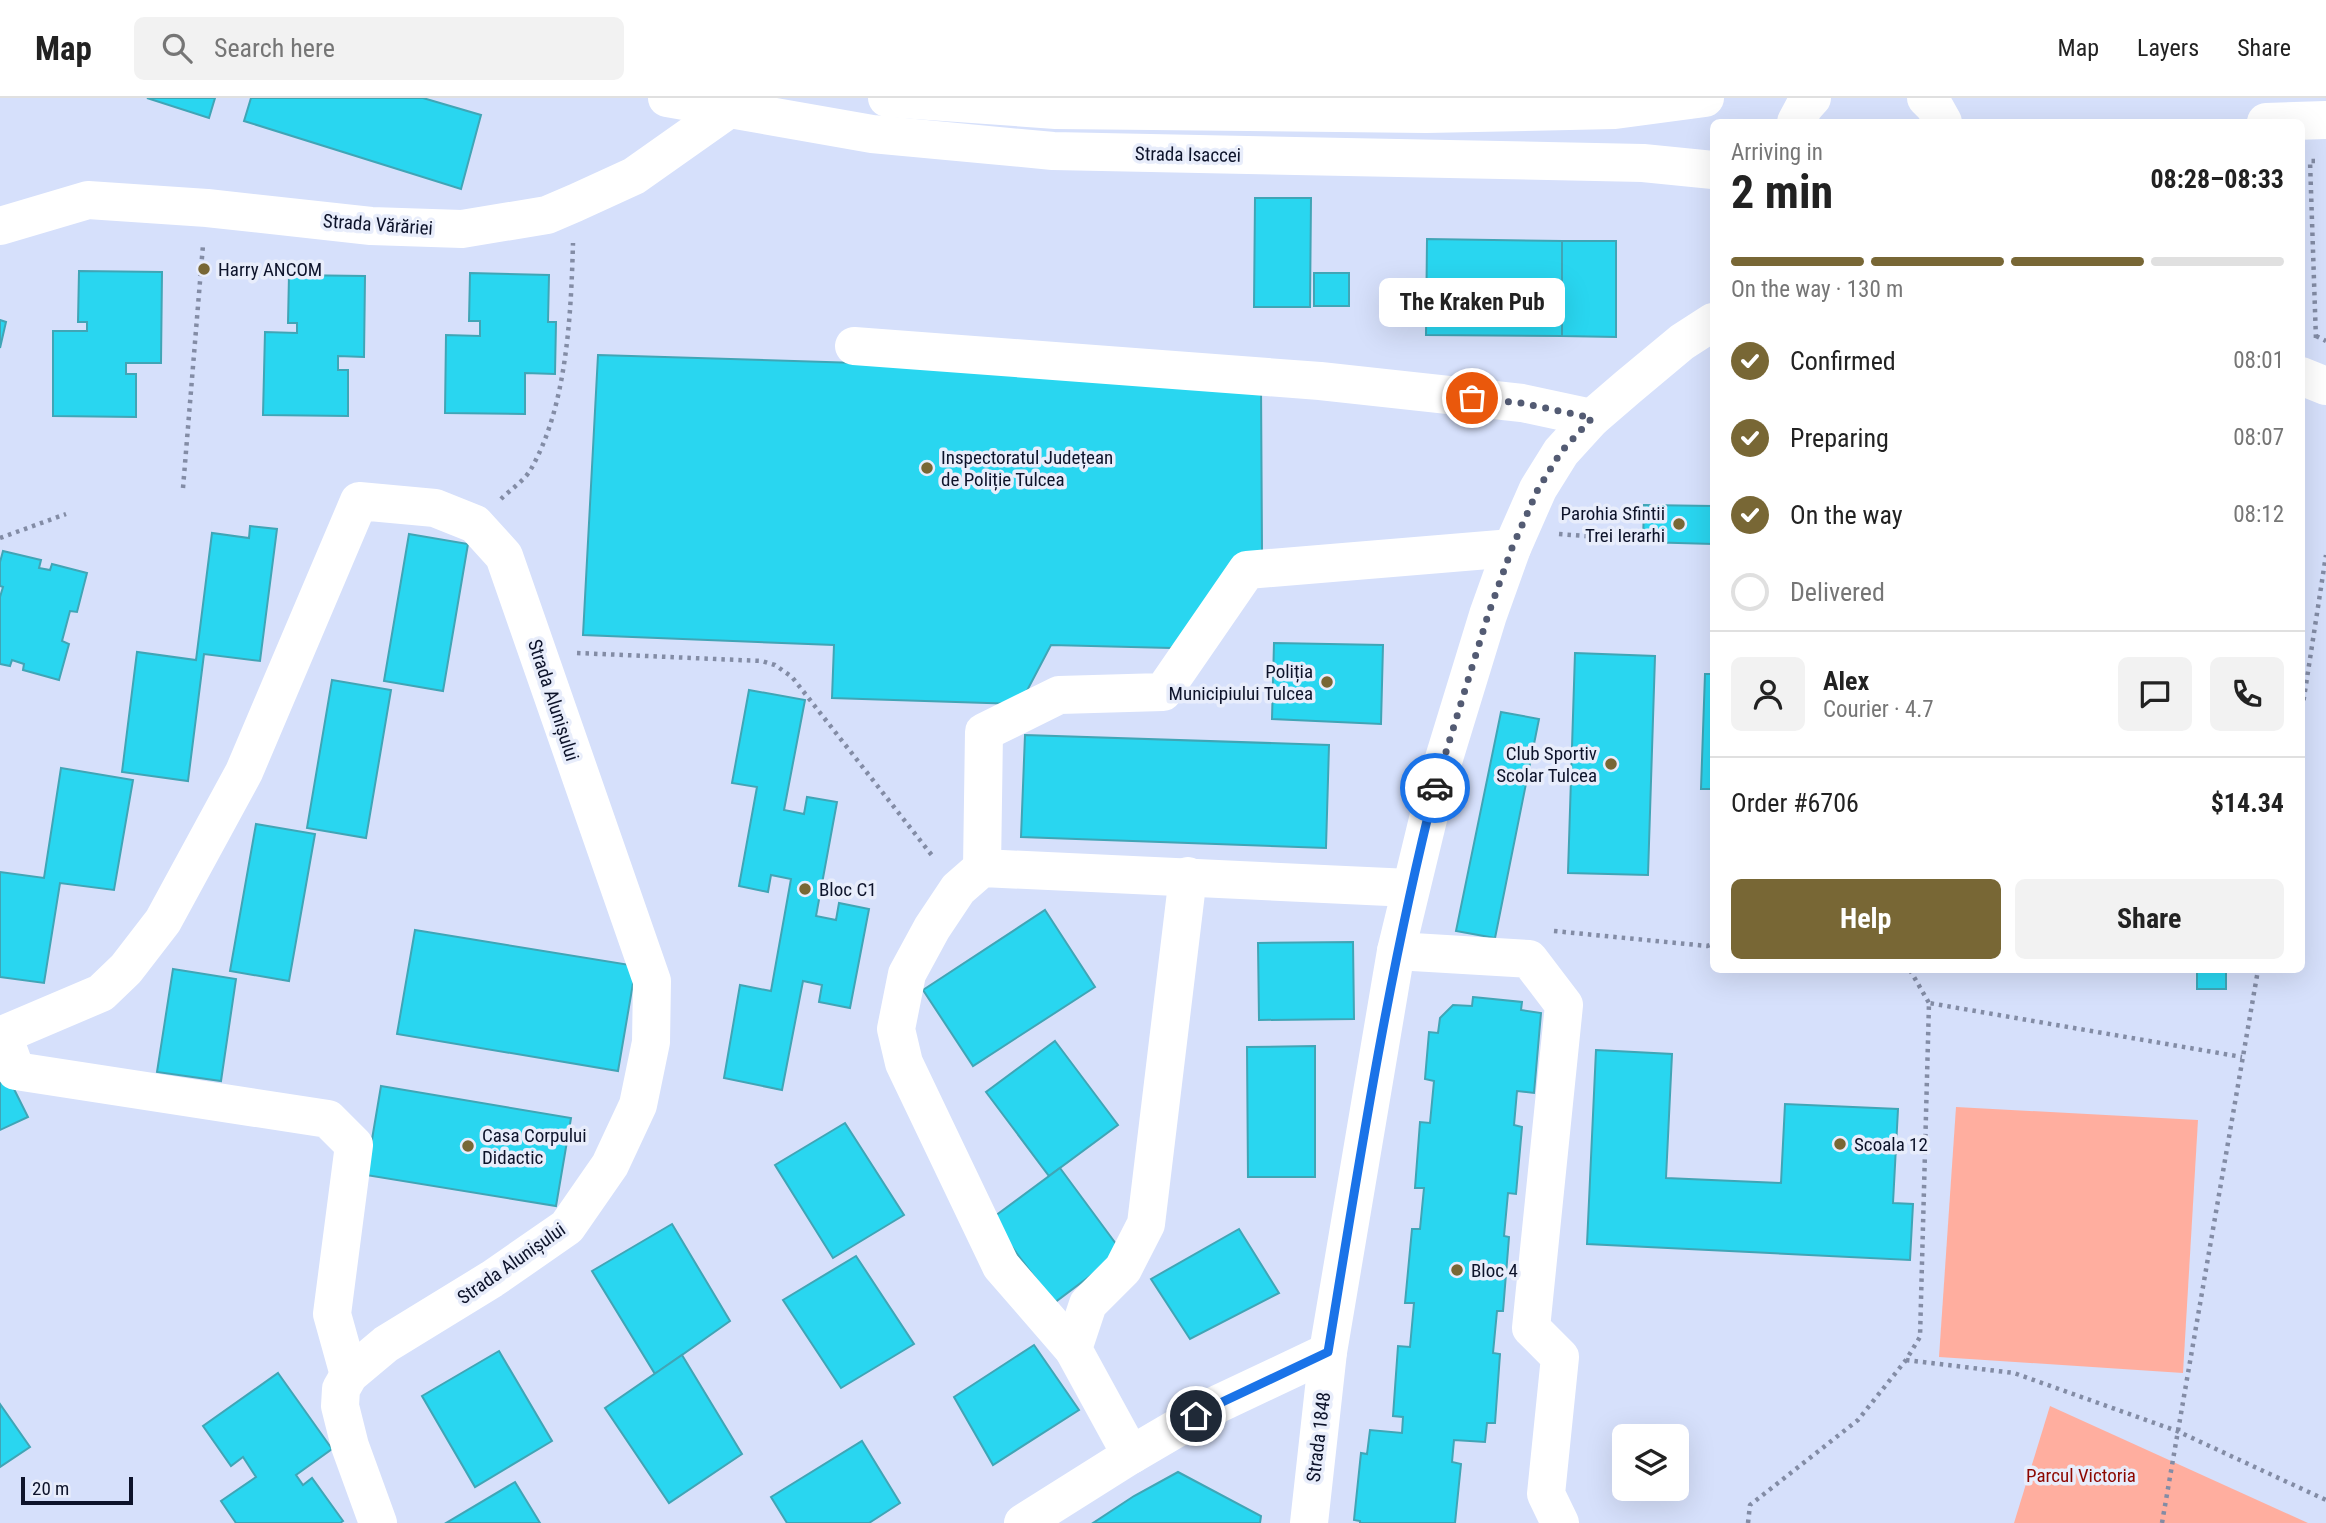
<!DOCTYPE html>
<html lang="en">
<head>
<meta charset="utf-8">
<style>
	body { margin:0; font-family:"Roboto Condensed",sans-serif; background:#f2f2f2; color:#222; height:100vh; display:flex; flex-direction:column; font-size:26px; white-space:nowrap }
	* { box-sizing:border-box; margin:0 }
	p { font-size:23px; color:#767676 }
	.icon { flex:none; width:38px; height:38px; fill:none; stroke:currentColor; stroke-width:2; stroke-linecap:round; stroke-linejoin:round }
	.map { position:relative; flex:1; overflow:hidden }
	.details { position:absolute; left:1710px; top:21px; width:595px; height:854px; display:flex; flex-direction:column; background:#fff; border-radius:10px; box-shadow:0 7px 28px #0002 }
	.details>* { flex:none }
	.controls { position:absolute; left:1612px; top:1326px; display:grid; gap:14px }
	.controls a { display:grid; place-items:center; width:77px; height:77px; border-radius:10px; background:#fff; box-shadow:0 7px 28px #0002; font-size:35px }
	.scale { position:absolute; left:21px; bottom:18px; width:112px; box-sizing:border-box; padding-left:7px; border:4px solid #0d132a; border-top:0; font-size:19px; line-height:24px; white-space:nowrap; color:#0d132a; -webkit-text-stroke:5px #e8edfb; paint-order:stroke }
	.pin { position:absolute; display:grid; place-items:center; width:60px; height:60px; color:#fff; margin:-30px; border:4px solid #fff; border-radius:50%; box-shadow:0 2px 7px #0007 }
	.courier { position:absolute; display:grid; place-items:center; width:70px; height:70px; margin:-35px; border:5px solid #1a73e8; border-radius:50%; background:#fff; color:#222; box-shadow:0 2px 9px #0007 }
	.bubble { position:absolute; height:49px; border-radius:10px; background:#fff; box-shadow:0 7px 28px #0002; font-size:23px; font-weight:700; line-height:49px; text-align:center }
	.overview em { font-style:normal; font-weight:700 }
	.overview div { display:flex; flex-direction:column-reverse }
	.overview { display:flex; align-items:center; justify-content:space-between; height:119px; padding:0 21px }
	h1 { font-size:46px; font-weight:700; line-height:52px }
	.bar { display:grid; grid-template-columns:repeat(4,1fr); gap:10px 7px; align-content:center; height:84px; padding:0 21px }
	.bar i { height:9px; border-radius:5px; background:#e0e0e0 }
	.bar .active { background:#786735 }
	.bar p { grid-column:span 4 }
	.line { display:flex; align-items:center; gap:18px; padding:0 21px; border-top:2px solid #e0e0e0 }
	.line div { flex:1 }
	.round { display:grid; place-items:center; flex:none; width:74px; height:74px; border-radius:10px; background:#f2f2f2 }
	ol { padding:0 21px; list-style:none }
	li { display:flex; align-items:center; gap:21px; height:77px }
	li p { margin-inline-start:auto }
	li .icon { padding:7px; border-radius:50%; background:#786735; color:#fff; stroke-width:4 }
	li:last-child { color:#767676 }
	li i { width:38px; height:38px; border:4px solid #e0e0e0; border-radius:50% }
	.cta { display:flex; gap:14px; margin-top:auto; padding:14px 21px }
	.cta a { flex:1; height:80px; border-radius:10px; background:#786735; color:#fff; font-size:28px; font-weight:700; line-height:80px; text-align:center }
	.cta a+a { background:#f2f2f2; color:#222 }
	header { display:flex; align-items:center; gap:42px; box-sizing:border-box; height:98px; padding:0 35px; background:#fff; border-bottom:2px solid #e0e0e0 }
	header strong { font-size:33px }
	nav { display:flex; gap:38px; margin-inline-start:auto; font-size:24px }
	.search { width:490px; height:63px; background:#f2f2f2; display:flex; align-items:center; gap:18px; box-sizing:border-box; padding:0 24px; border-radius:10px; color:#767676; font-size:26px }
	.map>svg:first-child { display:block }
	.green { fill:#ffae9f }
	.building { fill:#29d6f0; stroke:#40a5b6; stroke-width:2 }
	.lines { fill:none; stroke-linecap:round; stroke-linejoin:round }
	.path { stroke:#838ca5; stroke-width:4.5; stroke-dasharray:3.5 5; stroke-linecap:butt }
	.minor { stroke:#fff; stroke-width:38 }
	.major { stroke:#fff; stroke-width:38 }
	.done { stroke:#535b73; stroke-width:7; stroke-dasharray:0 12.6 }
	.route { stroke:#1a73e8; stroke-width:9 }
	.poi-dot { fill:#786735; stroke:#e8edfb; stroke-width:2.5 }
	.labels { text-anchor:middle; stroke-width:7; stroke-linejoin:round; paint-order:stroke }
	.street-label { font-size:19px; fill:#0d132a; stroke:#e8edfb }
	.poi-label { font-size:19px; fill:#0d132a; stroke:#e8edfb; text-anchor:start }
	.park-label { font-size:19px; fill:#8d0700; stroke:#e8edfb }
</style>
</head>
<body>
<header>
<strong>Map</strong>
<div class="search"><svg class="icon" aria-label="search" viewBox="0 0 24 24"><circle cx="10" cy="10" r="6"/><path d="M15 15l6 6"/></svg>Search here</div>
<nav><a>Map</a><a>Layers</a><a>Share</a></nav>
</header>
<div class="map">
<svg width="2326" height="1425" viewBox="0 0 2326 1425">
	<rect width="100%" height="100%" fill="#d6e0fb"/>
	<g class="green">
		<polygon points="1956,1009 2198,1022 2183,1275 1939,1259"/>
		<polygon points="2050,1308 2308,1425 2014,1425"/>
	</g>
	<g class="building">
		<polygon points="147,0 215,0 209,20"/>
		<polygon points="251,0 423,0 481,17 461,91 244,23"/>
		<polygon points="1255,100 1311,100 1310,209 1254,209"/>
		<polygon points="1427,141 1562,143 1562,238 1426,237"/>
		<polygon points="1562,143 1616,143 1616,239 1562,238"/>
		<polygon points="79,173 162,174 161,265 126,265 126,276 136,276 136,319 53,318 53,233 87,233 87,224 78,224"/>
		<polygon points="470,175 549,177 548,224 556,224 555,276 525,275 525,316 445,315 446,237 480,238 480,223 469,223"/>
		<rect x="1314" y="175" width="35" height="33"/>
		<polygon points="289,177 365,178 364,259 338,258 338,272 348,272 348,318 263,317 265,234 297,235 297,225 288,225"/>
		<polygon points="0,222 6,224 0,250"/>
		<polygon points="598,257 1085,272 1261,286 1262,454 1171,550 1051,547 1020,606 832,600 834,547 583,537"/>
		<polygon points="1644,407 1713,408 1713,446 1643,444"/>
		<polygon points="250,428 277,431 260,563 204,556 188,683 122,674 137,554 196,562 212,435 249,440"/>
		<polygon points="409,436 468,446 443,593 384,583"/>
		<polygon points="3,453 41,462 39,470 50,472 52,466 87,475 77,514 70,513 62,543 69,546 59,582 23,572 24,566 12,562 10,568 0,566 0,499 3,489 0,488 0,464"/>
		<polygon points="1274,545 1383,547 1381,626 1272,621"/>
		<polygon points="1575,555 1655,558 1648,777 1568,775"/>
		<polygon points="1705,576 1713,576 1713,691 1701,691"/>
		<polygon points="332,582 391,592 366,740 307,730"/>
		<polygon points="749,592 805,602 784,712 804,716 807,699 837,704 816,818 836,822 839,805 869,811 850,910 819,904 822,887 803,883 782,992 724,980 740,887 771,893 791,781 771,777 768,794 739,788 757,689 732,685"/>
		<polygon points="1501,614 1539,621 1495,840 1456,833"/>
		<polygon points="1025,637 1329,647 1326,750 1021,739"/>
		<polygon points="61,670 133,682 114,792 60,785 44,885 0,879 0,774 44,780"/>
		<polygon points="256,726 315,736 289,883 230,873"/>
		<polygon points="1045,812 1095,889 973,968 923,892"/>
		<polygon points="415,832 636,868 618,973 397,936"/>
		<polygon points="1353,844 1354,921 1259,922 1258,845"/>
		<polygon points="173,871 236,881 221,983 157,974"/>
		<polygon points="2197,872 2232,872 2232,873 2226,873 2226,891 2197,891"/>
		<polygon points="1473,899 1522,904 1521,912 1541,915 1534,995 1517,993 1514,1027 1522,1029 1516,1096 1508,1095 1504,1138 1509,1139 1503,1213 1497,1213 1493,1255 1500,1256 1495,1325 1487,1325 1485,1344 1454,1342 1452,1364 1461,1366 1455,1425 1360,1425 1360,1423 1354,1422 1361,1355 1367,1356 1370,1332 1402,1335 1403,1319 1393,1318 1398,1248 1410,1249 1414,1205 1405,1205 1412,1131 1420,1131 1424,1090 1415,1090 1420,1024 1430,1025 1434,983 1425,981 1429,934 1438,935 1440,920 1453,907 1472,908"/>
		<polygon points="1055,943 1118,1027 1049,1078 986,994"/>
		<polygon points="1315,948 1315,1079 1248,1079 1247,949"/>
		<polygon points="1596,952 1672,956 1666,1080 1781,1085 1785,1006 1898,1011 1893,1105 1913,1106 1910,1162 1587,1146"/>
		<polygon points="6,975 28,1019 0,1032 0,978"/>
		<polygon points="381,988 571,1020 556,1108 366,1077"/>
		<polygon points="845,1025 904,1117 833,1160 775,1067"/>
		<polygon points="1060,1070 1122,1154 1054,1205 991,1121"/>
		<polygon points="672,1126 730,1223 655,1276 592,1173"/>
		<polygon points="1239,1131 1279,1195 1190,1241 1151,1181"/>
		<polygon points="856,1158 914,1246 841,1290 783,1202"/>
		<polygon points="1034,1247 1079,1312 993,1367 954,1299"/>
		<polygon points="499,1253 552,1343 475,1389 422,1298"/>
		<polygon points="682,1257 742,1356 669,1405 605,1310"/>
		<polygon points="278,1275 332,1351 296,1377 303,1387 312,1380 343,1423 340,1425 236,1425 221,1403 256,1379 243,1359 231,1368 203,1328"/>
		<polygon points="0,1306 30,1349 0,1369"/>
		<polygon points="862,1343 900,1405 869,1425 787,1425 771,1399"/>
		<polygon points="1178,1374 1261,1418 1260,1425 1093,1425 1134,1398"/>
		<polygon points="515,1384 540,1425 446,1425"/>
	</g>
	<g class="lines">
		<g class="path">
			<polyline points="2315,63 2310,63 2316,242"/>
			<polyline points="2316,238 2326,243"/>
			<polyline points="183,390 203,147"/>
			<path d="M501 401C510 392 525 382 531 371 567 308 571 217 573 145"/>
			<polyline points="1559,436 1598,439"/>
			<polyline points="0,440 66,416"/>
			<polyline points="577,555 762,563 775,567 792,579 934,760"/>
			<polyline points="2301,619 2326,457"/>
			<polyline points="1554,833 1707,848 1713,846"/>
			<polyline points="1910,872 1929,905"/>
			<polyline points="1906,1262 2014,1275 2177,1333 2326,1402"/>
			<polyline points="1748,1425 1750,1407 1858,1322 1906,1262 1920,1239 1929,905 2242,959"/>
			<polyline points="2162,1425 2258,872"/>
		</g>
		<g class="minor">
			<polyline points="0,128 88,102 207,110 371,128 462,131 547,117 575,105 634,78 729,11"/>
			<polyline points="854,248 1320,283 1522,305 1592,320"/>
			<polyline points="2301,278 2326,288"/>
			<polyline points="982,770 984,634 1059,597 1163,594 1247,472 1512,450"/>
			<polyline points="1396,853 1529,861 1564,907 1531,1230 1560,1259 1546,1396 1560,1425"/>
			<polyline points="3,937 16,973 328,1021 354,1047 332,1216 349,1277"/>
			<polyline points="0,938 101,895 126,871 163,823 244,674 359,403 435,410 475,426 504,458 652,883 651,944 638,1007 610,1067 567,1129 492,1181 386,1246 349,1277 341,1291 340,1308 350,1348 378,1425"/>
			<polyline points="1073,1251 1001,1168 904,965 896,931 907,876 932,830 958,791 982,770 1410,790"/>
			<polyline points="1131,1357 1073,1251 1088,1206 1123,1171 1146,1126 1188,778"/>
			<polyline points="1023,1425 1131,1357 1218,1306 1328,1254"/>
		</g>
		<g class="major">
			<polyline points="667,0 872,36 1053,53 1643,65 1713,72"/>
			<polyline points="887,0 1056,12 1426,16 1615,12 1705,0"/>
			<polyline points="1926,0 1934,8 1943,24"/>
			<polyline points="1796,24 1804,9 1812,0"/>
			<polyline points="2266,24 2326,22"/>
			<polyline points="1309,1425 1328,1254 1396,853 1438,680 1488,517 1512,450 1538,391 1561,354 1592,320 1628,289 1682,244 1713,224"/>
		</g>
	</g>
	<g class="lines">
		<polyline class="done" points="1435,690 1488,517 1512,450 1538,391 1561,354 1592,320 1522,305 1472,300"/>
		<path class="route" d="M1196 1318 1218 1306 1328 1254C1359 1065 1388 876 1435 690"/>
	</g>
	<g class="poi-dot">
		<circle cx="204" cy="171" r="7"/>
		<circle cx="927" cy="370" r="7"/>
		<circle cx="1679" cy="426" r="7"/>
		<circle cx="1327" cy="584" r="7"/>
		<circle cx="1611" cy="666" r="7"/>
		<circle cx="805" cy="791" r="7"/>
		<circle cx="1840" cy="1046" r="7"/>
		<circle cx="468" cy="1048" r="7"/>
		<circle cx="1457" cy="1172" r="7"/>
	</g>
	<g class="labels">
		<g class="street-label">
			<text transform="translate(1188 56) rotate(1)" y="7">Strada Isaccei</text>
			<text transform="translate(378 126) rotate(4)" y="7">Strada Vărăriei</text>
			<text transform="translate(554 602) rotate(72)" y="7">Strada Alunișului</text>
			<text transform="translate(511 1165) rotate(-35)" y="7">Strada Alunișului</text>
			<text transform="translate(1318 1339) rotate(-83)" y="7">Strada 1848</text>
		</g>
		<g class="poi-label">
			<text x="218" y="178">Harry ANCOM</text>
			<text x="941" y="366">Inspectoratul Județean<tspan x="941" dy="22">de Poliție Tulcea</tspan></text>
			<text x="1665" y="422" text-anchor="end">Parohia Sfintii<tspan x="1665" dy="22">Trei Ierarhi</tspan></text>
			<text x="1313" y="580" text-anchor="end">Poliția<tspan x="1313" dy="22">Municipiului Tulcea</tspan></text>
			<text x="1597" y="662" text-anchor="end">Club Sportiv<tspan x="1597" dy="22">Scolar Tulcea</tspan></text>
			<text x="819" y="798">Bloc C1</text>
			<text x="482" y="1044">Casa Corpului<tspan x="482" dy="22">Didactic</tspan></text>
			<text x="1854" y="1053">Scoala 12</text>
			<text x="1471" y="1179">Bloc 4</text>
		</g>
		<g class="park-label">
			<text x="2081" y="1384">Parcul Victoria</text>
		</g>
	</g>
</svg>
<div class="controls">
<a><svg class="icon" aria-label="layers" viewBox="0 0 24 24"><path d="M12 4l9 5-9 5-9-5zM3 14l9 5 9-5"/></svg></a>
</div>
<div class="scale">20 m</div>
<div class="pin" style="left:1472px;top:300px;background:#ea580c"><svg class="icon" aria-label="bag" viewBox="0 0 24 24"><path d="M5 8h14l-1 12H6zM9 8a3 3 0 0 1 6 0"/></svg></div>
<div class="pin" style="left:1196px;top:1318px;background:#1f2937"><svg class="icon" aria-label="home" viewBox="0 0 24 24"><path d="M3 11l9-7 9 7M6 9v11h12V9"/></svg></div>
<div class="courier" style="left:1435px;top:690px"><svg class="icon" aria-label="car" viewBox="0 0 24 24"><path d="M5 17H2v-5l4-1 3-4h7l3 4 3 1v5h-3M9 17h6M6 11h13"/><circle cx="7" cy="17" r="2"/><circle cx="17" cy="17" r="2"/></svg></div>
<div class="bubble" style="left:1379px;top:180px;width:186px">The Kraken Pub</div>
<section class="details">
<div class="overview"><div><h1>2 min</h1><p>Arriving in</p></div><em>08:28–08:33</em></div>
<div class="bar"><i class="active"></i><i class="active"></i><i class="active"></i><i></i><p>On the way · 130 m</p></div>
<ol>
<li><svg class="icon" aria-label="check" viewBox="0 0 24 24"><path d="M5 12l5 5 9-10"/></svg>Confirmed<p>08:01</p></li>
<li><svg class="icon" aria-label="check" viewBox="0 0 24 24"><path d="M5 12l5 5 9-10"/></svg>Preparing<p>08:07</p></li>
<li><svg class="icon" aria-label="check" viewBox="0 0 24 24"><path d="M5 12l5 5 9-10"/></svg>On the way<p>08:12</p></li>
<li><i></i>Delivered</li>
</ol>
<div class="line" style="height:126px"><a class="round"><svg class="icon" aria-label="person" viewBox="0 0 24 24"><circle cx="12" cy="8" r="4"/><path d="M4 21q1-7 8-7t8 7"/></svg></a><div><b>Alex</b><p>Courier · 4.7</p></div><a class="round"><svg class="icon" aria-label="chat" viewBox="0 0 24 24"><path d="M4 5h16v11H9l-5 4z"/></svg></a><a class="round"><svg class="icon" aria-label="phone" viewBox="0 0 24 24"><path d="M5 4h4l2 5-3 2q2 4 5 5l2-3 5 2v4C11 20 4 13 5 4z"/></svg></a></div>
<div class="line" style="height:91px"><div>Order #6706</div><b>$14.34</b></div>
<div class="cta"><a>Help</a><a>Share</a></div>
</section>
</div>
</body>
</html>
